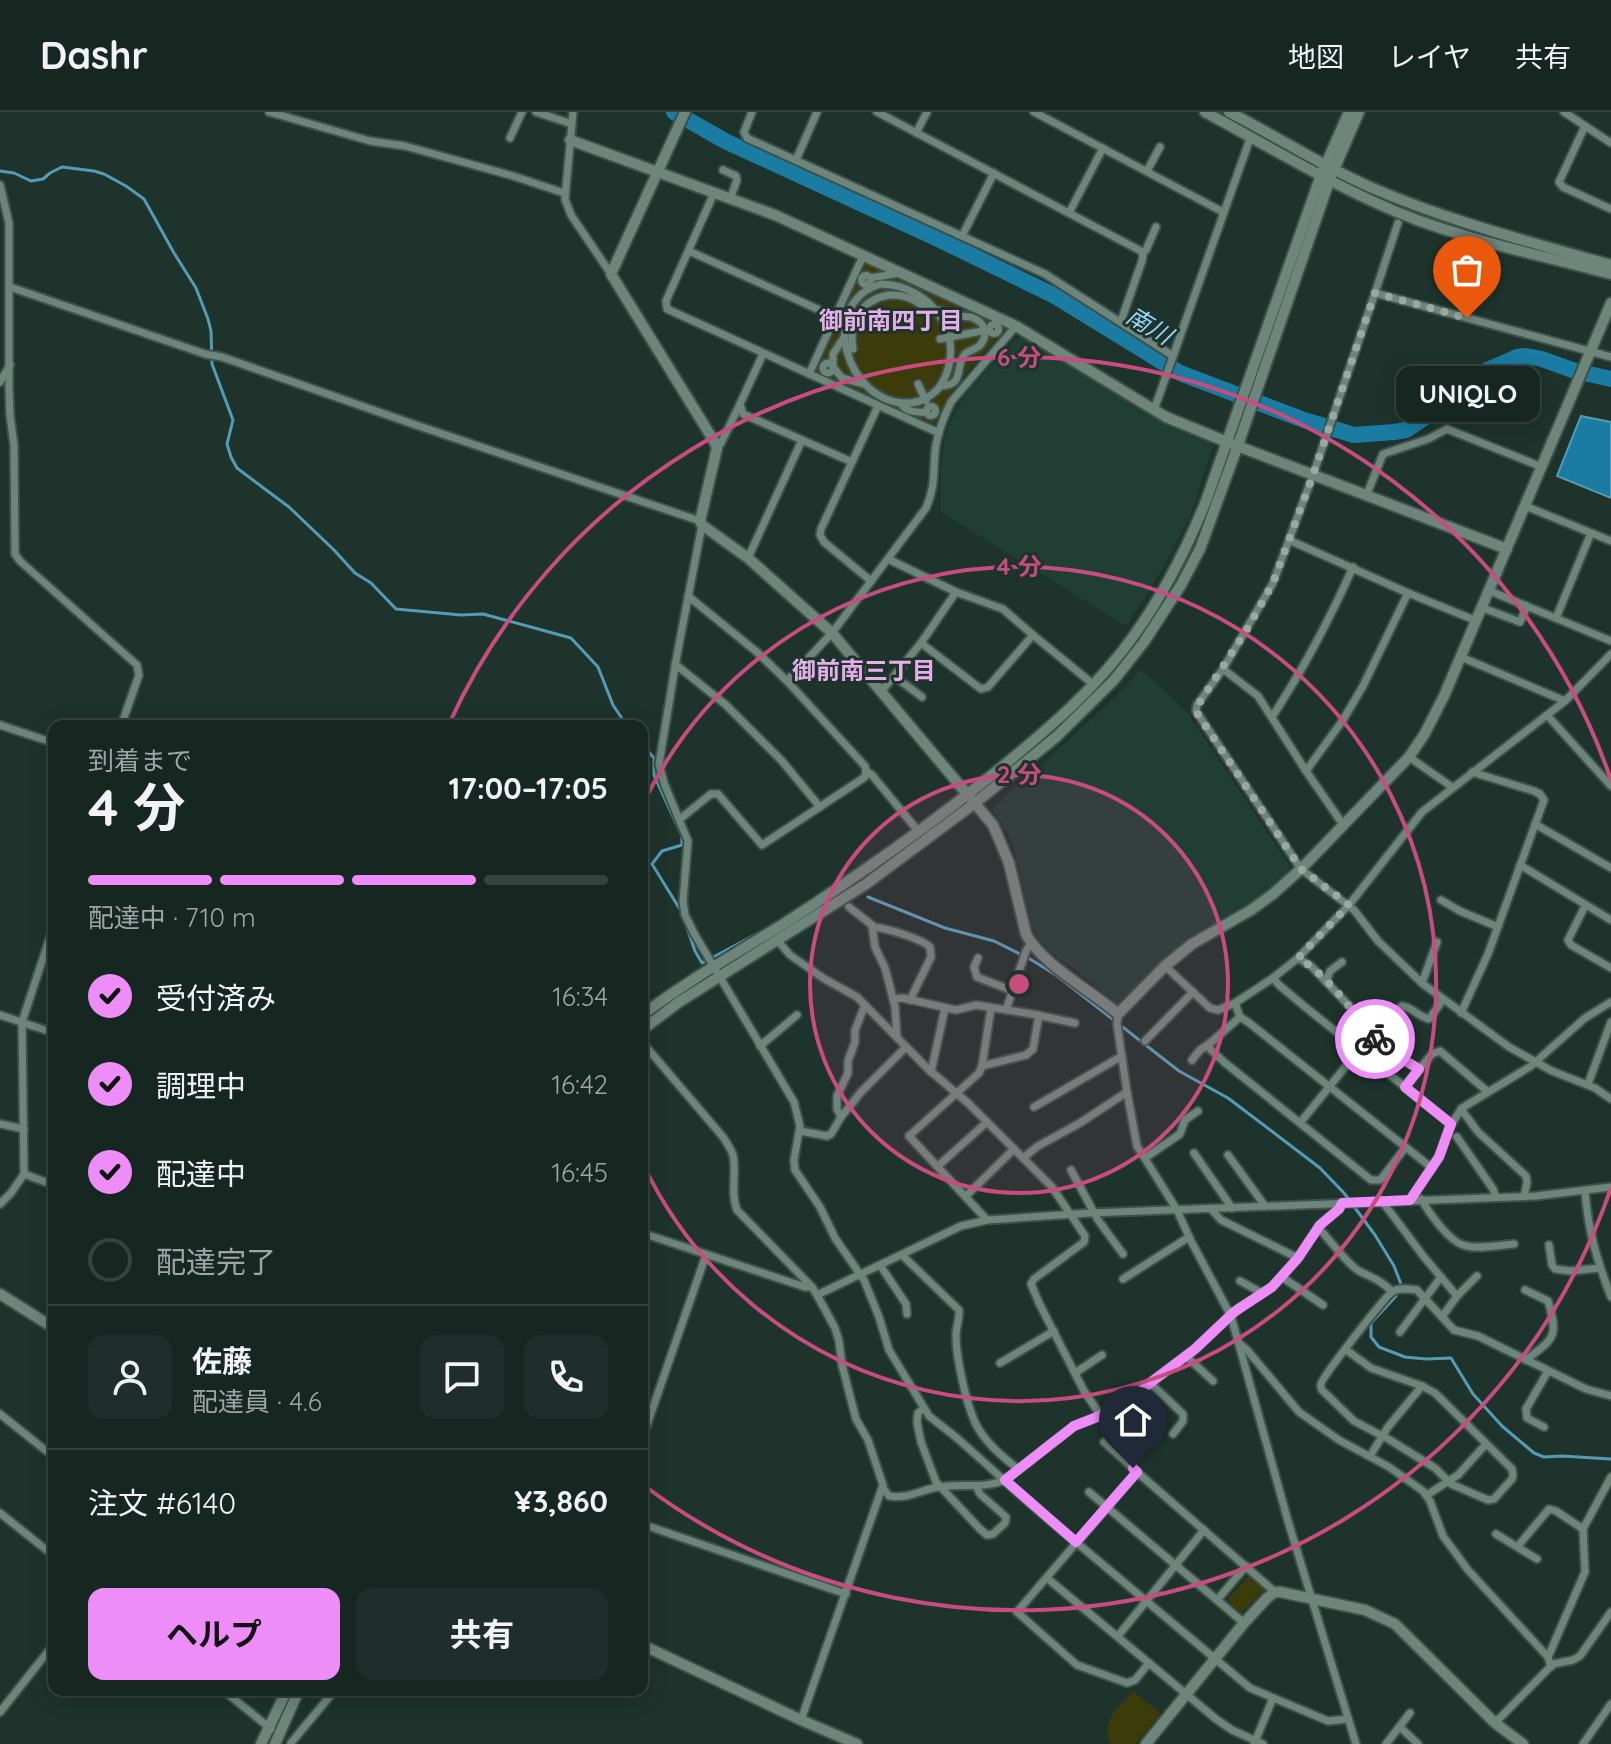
<!DOCTYPE html>
<html lang="ja">
<head>
<meta charset="utf-8">
<style>
	body { margin:0; font-family:Quicksand,"Noto Sans JP",sans-serif; background:#1f2e2a; color:#f1f3f6; height:100vh; display:flex; flex-direction:column; font-size:30px; white-space:nowrap }
	* { box-sizing:border-box; margin:0 }
	p { font-size:26px; color:#9ea5a5 }
	.icon { flex:none; width:44px; height:44px; fill:none; stroke:currentColor; stroke-width:2; stroke-linecap:round; stroke-linejoin:round }
	.map { position:relative; flex:1; overflow:hidden }
	.sheet { position:absolute; left:48px; top:608px; width:600px; height:976px; display:flex; flex-direction:column; background:#162621; border-radius:16px; box-shadow:0 4px 20px #0003,0 0 0 2px #35433f }
	.sheet>* { flex:none }
	.pin { position:absolute; display:grid; place-items:center; width:68px; height:68px; color:#fff; margin:-82px -34px; border-radius:50% 50% 50% 0; rotate:-45deg; box-shadow:0 0 8px #0007 }
	.pin .icon { rotate:45deg }
	.courier { position:absolute; display:grid; place-items:center; width:80px; height:80px; margin:-40px; border:6px solid #ee8cf8; border-radius:50%; background:#fff; color:#222; box-shadow:0 2px 10px #0007 }
	.bubble { position:absolute; height:56px; border-radius:16px; background:#162621; box-shadow:0 4px 20px #0003,0 0 0 2px #35433f; font-size:26px; font-weight:700; line-height:56px; text-align:center }
	.overview em { font-style:normal; font-weight:700 }
	.overview div { display:flex; flex-direction:column-reverse }
	.overview { display:flex; align-items:center; justify-content:space-between; height:136px; padding:0 40px }
	h1 { font-size:52px; font-weight:700; line-height:60px }
	.bar { display:grid; grid-template-columns:repeat(4,1fr); gap:12px 8px; align-content:center; height:96px; padding:0 40px }
	.bar i { height:10px; border-radius:6px; background:#35433f }
	.bar .selected { background:#ee8cf8 }
	.bar p { grid-column:span 4 }
	.line { display:flex; align-items:center; gap:20px; padding:0 40px; border-top:2px solid #35433f }
	.line div { flex:1 }
	.round { display:grid; place-items:center; flex:none; width:84px; height:84px; border-radius:16px; background:#1f2e2a }
	ol { padding:0 40px; list-style:none }
	li { display:flex; align-items:center; gap:24px; height:88px }
	li p { margin-inline-start:auto }
	li .icon { padding:8px; border-radius:50%; background:#ee8cf8; color:#111; stroke-width:4 }
	li:last-child { color:#9ea5a5 }
	li i { width:44px; height:44px; border:4px solid #35433f; border-radius:50% }
	.primary-button { display:flex; gap:16px; margin-top:auto; padding:16px 40px }
	.primary-button a { flex:1; height:92px; border-radius:16px; background:#ee8cf8; color:#111; font-size:32px; font-weight:700; line-height:92px; text-align:center }
	.primary-button a+a { background:#1f2e2a; color:#f1f3f6 }
	header { display:flex; align-items:center; gap:48px; box-sizing:border-box; height:112px; padding:0 40px; background:#162621; border-bottom:2px solid #35433f }
	header strong { font-size:38px }
	nav { display:flex; gap:44px; margin-inline-start:auto; font-size:28px }
	.map>svg:first-child { display:block }
	.built { fill:#213e35 }
	.green { fill:#3c3b0a }
	.water { fill:#1a7ba3; stroke:#549cb6; stroke-width:2 }
	.lines { fill:none; stroke-linecap:round; stroke-linejoin:round }
	.stream { stroke:#549cb6; stroke-width:3 }
	.river { stroke:#1a7ba3; stroke-width:16 }
	.street-casing { stroke:#3d504a; stroke-width:11 }
	.secondary-casing { stroke:#3d504a; stroke-width:14 }
	.street { stroke:#6e857c; stroke-width:7 }
	.secondary { stroke:#6e857c; stroke-width:10 }
	.done { stroke:#99a9a3; stroke-width:8; stroke-dasharray:0 14.4 }
	.route { stroke:#ee8cf8; stroke-width:10 }
	.ring { fill:none; stroke:#c84c7d; stroke-width:4 }
	.labels { text-anchor:middle; stroke-width:6; stroke-linejoin:round; paint-order:stroke }
	.neighbourhood-label { font-size:24px; font-weight:bold; fill:#e5afea; stroke:#1e332c }
	.water-label { font-size:24px; font-style:italic; fill:#95d5f7; stroke:#1e332c }
	.centre { fill:#c84c7d; stroke:#1e332c; stroke-width:4 }
	.ring-label { font-size:24px; text-anchor:middle; font-weight:bold; fill:#c84c7d; stroke:#1e332c; stroke-width:6; stroke-linejoin:round; paint-order:stroke }
</style>
</head>
<body>
<header>
<strong>Dashr</strong>
<nav><a>地図</a><a>レイヤ</a><a>共有</a></nav>
</header>
<div class="map">
<svg width="1611" height="1632" viewBox="0 0 1611 1632">
	<rect width="100%" height="100%" fill="#1e332c"/>
	<g class="built">
		<polygon points="1023,225 1151,304 1211,329 1213,334 1189,407 1161,459 1126,514 941,400 941,356 944,330 948,315 961,290 969,278 1012,230"/>
		<polygon points="1141,557 1187,600 1290,755 1289,759 1267,780 1245,795 1195,823 1152,858 1119,892 1115,891 1075,857 1052,841 1037,825 1032,816 1013,733 1007,720 992,697 1116,585"/>
	</g>
	<g class="green">
		<path d="M866 150 1006 216C984 242 946 279 936 311L932 312 817 261V255Z"/>
		<polygon points="1249,1464 1265,1477 1241,1501 1230,1493 1229,1486"/>
		<path d="M1133 1579 1161 1602 1135 1632H1110C1102 1606 1117 1597 1133 1579Z"/>
	</g>
	<polygon class="water" points="1581,304 1611,310 1611,386 1557,364"/>
	<g class="lines">
		<g class="stream">
			<polyline points="0,59 14,61 31,69 43,67 50,61 62,55 94,59 104,62 126,74 144,87 174,141 196,176 208,207 211,219 212,252 233,308 227,332 231,345 237,356 289,395 334,438 355,461 371,471 396,497 461,503 483,502 571,526 598,555 613,593 627,614"/>
			<polyline points="642,632 654,646 654,663 682,724 682,733 662,739 652,752 681,799"/>
			<polyline points="868,785 945,816 994,829 1030,847 1056,863 1179,959 1228,986 1320,1056 1344,1081 1375,1123 1394,1154 1401,1172 1396,1184 1371,1211 1371,1225 1379,1235 1405,1245 1426,1247 1451,1246 1473,1282 1502,1314 1534,1341 1544,1345 1562,1344 1611,1347"/>
			<polyline points="685,810 695,839 702,851 770,815"/>
		</g>
		<polyline class="river" points="674,0 725,29 938,127 1053,183 1180,261 1304,308 1354,323 1394,320 1406,318 1436,298 1456,280 1487,258 1517,245 1526,244 1542,247 1575,259 1611,267"/>
		<defs>
			<g id="street">
				<polyline points="269,0 370,29 405,34 513,64 564,81"/>
				<polyline points="536,0 572,12"/>
				<polyline points="573,0 565,87 571,103 611,162"/>
				<polyline points="752,0 744,20 747,26 1045,162 1173,244"/>
				<polyline points="877,0 1141,139 1143,143 1142,149 1121,209"/>
				<polyline points="1034,0 1223,100"/>
				<polyline points="1564,0 1611,31"/>
				<polyline points="1585,14 1559,70 1563,75 1611,97"/>
				<polyline points="916,21 927,0"/>
				<polyline points="510,26 522,0"/>
				<polyline points="796,48 817,0"/>
				<polyline points="723,58 736,64 737,68 730,87"/>
				<polyline points="1147,59 1160,35"/>
				<polyline points="0,73 9,111 9,276 10,303 14,333 15,442 20,449 137,553 139,563 121,614"/>
				<polyline points="714,81 666,189 667,197 939,321"/>
				<polyline points="1069,101 1103,36"/>
				<polyline points="962,124 994,61"/>
				<polyline points="689,139 835,205"/>
				<polyline points="1142,141 1146,138 1156,115"/>
				<circle cx="866" cy="168" r="4.5"/>
				<polyline points="870,166 894,162"/>
				<path d="M881 172C932 173 969 226 941 273 934 283 922 290 910 291 846 294 816 191 881 172Z"/>
				<polyline points="10,175 205,242 222,245 413,312 700,409"/>
				<polyline points="1375,181 1398,111"/>
				<path d="M936 198C944 198 952 202 961 204 964 205 970 204 973 206 985 210 988 223 981 232 977 238 970 237 965 242 954 255 966 273 940 274"/>
				<circle cx="994" cy="217" r="4.5"/>
				<polyline points="845,224 833,242 833,255 842,266 864,272"/>
				<polyline points="940,227 987,218"/>
				<path d="M853 237C844 189 896 165 928 199"/>
				<polyline points="763,242 740,292 743,302 852,350"/>
				<polyline points="1611,245 1375,181 1313,363 1273,471 1223,557 1197,593 1196,599 1301,757 1354,798 1378,829 1423,872 1509,935 1552,959 1595,976 1611,987"/>
				<circle cx="828" cy="256" r="5"/>
				<polyline points="809,262 863,144"/>
				<polyline points="0,270 10,253"/>
				<polyline points="918,272 926,289"/>
				<path d="M900 291C906 300 916 301 926 300"/>
				<circle cx="931" cy="299" r="4.5"/>
				<polyline points="1154,298 1251,24"/>
				<polyline points="717,336 721,331 740,292"/>
				<polyline points="1367,382 1383,342 1428,327 1447,317 1542,355"/>
				<polyline points="1525,394 1611,429"/>
				<polyline points="702,413 677,543 659,652 664,671 688,729 683,789 685,803 695,823 794,990 800,1014 794,1048 795,1058 820,1095 835,1126 864,1168 879,1205 889,1238 929,1304 957,1326 1033,1394 1250,1576 1328,1609 1348,1607"/>
				<polyline points="1289,428 1408,481 1477,509"/>
				<polyline points="748,446 802,328"/>
				<polyline points="888,447 956,480 1003,497 1033,523 988,575 981,577 921,531"/>
				<polyline points="871,469 824,430 820,423 821,417 878,294"/>
				<polyline points="1490,479 1611,529"/>
				<polyline points="1483,496 1520,510 1527,494"/>
				<polyline points="1556,506 1591,421"/>
				<polyline points="1033,523 1088,568"/>
				<polyline points="1461,545 1565,589"/>
				<polyline points="675,552 726,593 782,649 820,695"/>
				<polyline points="1223,557 1258,584 1306,659 1344,714"/>
				<polyline points="894,564 922,585"/>
				<path d="M787 569 832 521 926 396C937 371 932 358 936 333 939 317 944 304 951 290L1016 214"/>
				<polyline points="881,580 921,531 956,480"/>
				<polyline points="1547,603 1611,674"/>
				<path d="M1272 605C1304 556 1329 509 1353 455"/>
				<polyline points="0,613 54,631"/>
				<polyline points="1409,645 1452,675"/>
				<polyline points="866,659 872,663 914,714"/>
				<polyline points="1306,659 1343,608 1363,574 1408,481"/>
				<polyline points="680,707 711,682 718,682 762,733 865,665 866,659 865,654 787,569 758,541 688,484"/>
				<polyline points="1535,712 1611,756"/>
				<polyline points="1520,753 1611,808"/>
				<polyline points="1441,788 1460,799 1498,815"/>
				<polyline points="1585,794 1568,828 1571,833 1611,856"/>
				<polyline points="849,795 872,813 875,835 885,856 895,894 897,925"/>
				<path d="M872 815C886 816 920 826 930 835L931 845 910 888"/>
				<polyline points="778,829 790,843 823,866 857,885 928,957 968,991 1052,1075 1085,1124 1084,1130 1034,1167 1031,1172 1040,1193 1084,1279 1101,1304"/>
				<polyline points="978,846 974,855 977,865 1013,879"/>
				<polyline points="1298,846 1311,854 1354,899 1377,929 1389,939 1419,957"/>
				<polyline points="1165,854 1210,896 1218,898 1235,891 1273,866 1298,846 1349,793 1422,700 1565,589 1611,542"/>
				<polyline points="1273,866 1279,873 1304,894 1451,1012"/>
				<polyline points="1326,870 1330,859 1342,850"/>
				<polyline points="1422,871 1437,830"/>
				<polyline points="893,887 903,886 956,898 976,893 1032,902 1075,911"/>
				<polyline points="1235,891 1240,905 1209,932 1210,937 1224,950 1371,1068 1380,1068 1382,1066 1405,1036"/>
				<polyline points="1006,898 1026,839 1031,831"/>
				<polyline points="1461,901 1488,842 1544,688 1540,682 1534,679 1472,660"/>
				<polyline points="1118,902 1117,912 1127,980 1137,1034 1177,1098 1191,1129 1231,1204 1288,1409 1356,1632"/>
				<polyline points="0,903 54,921"/>
				<polyline points="1240,905 1248,910 1432,1056"/>
				<path d="M1372 924 1402 894C1412 895 1419 905 1429 907L1443 888"/>
				<polyline points="1145,929 1193,880"/>
				<path d="M642 930 723 1025C727 1031 731 1037 733 1043 737 1061 730 1080 737 1098L812 1175"/>
				<polyline points="760,934 797,903"/>
				<polyline points="1192,948 1200,938 1209,932"/>
				<polyline points="982,954 1026,943 1033,937 1039,903"/>
				<polyline points="931,960 945,896"/>
				<polyline points="1588,972 1611,910"/>
				<polyline points="1405,975 1432,942 1440,939 1488,980"/>
				<polyline points="1034,995 1122,944"/>
				<polyline points="1461,997 1478,1020 1526,1064 1527,1071 1524,1084"/>
				<polyline points="841,1005 837,997 837,984 848,961 848,949 855,930 855,918 865,893"/>
				<polyline points="1300,1011 1359,938"/>
				<polyline points="0,1012 24,1017"/>
				<polyline points="800,1019 827,1024 831,1022 841,1005 861,980 906,935"/>
				<polyline points="1457,1025 1493,1077 1496,1085"/>
				<polyline points="1194,1041 1232,1096"/>
				<polyline points="1228,1043 1265,1094"/>
				<polyline points="1023,1046 1038,1034 1080,1011 1127,980"/>
				<polyline points="1145,1046 1180,1022 1185,1008 1198,999"/>
				<polyline points="938,1054 987,1010"/>
				<polyline points="1071,1058 1098,1108 1123,1142"/>
				<polyline points="24,1062 54,1073"/>
				<path d="M1585 1079C1588 1119 1597 1148 1611 1185"/>
				<polyline points="966,1084 1014,1037"/>
				<path d="M1421 1087C1429 1101 1448 1128 1463 1133 1476 1138 1500 1133 1514 1132"/>
				<polyline points="1410,1088 1439,1045 1449,1016 1462,996 1531,954 1585,906 1611,890"/>
				<polyline points="1382,1089 1424,1145 1457,1184"/>
				<polyline points="0,1092 11,1081 24,1062 22,910 54,813"/>
				<polyline points="1211,1097 1221,1108 1298,1146"/>
				<polyline points="987,1108 909,1024 979,961 982,954 991,896"/>
				<path d="M1318 1115C1328 1126 1348 1153 1359 1159 1371 1165 1384 1170 1392 1180"/>
				<polyline points="642,1121 805,1175 812,1175 817,1183 961,1114 987,1108 1090,1101 1536,1084 1611,1075"/>
				<polyline points="1549,1133 1552,1153 1555,1157 1570,1159 1600,1156"/>
				<path d="M902 1143 959 1198C960 1207 956 1214 956 1223 956 1246 967 1297 978 1316 988 1333 1003 1345 1018 1357"/>
				<polyline points="880,1153 906,1192 907,1202"/>
				<polyline points="1282,1165 1323,1193"/>
				<polyline points="1123,1167 1189,1125"/>
				<polyline points="1240,1169 1262,1181"/>
				<path d="M1525 1178 1548 1189C1559 1226 1554 1226 1526 1248"/>
				<polyline points="1442,1205 1457,1184 1477,1164"/>
				<polyline points="1400,1220 1441,1165"/>
				<polyline points="1240,1232 1248,1239 1299,1300 1339,1328 1389,1355 1423,1379 1430,1389 1443,1424 1468,1458 1548,1545"/>
				<path d="M1345 1237 1371 1256 1422 1274 1435 1281 1512 1357 1513 1363 1512 1367 1494 1387 1488 1388 1451 1372 1435 1356 1390 1328 1354 1309 1322 1278C1321 1276 1320 1274 1321 1272 1322 1265 1384 1186 1392 1180 1399 1175 1410 1177 1417 1178L1454 1218 1478 1224 1586 1277 1611 1284"/>
				<polyline points="1186,1244 1213,1269"/>
				<polyline points="1000,1251 1054,1219"/>
				<polyline points="1075,1261 1102,1243"/>
				<polyline points="1150,1271 1183,1302 1183,1309 1173,1322"/>
				<polyline points="923,1297 918,1301 917,1310 921,1330 936,1370 980,1417 987,1423 993,1422 1005,1411 1006,1405 980,1382 976,1374"/>
				<polyline points="0,1302 54,1345"/>
				<polyline points="1544,1315 1527,1306 1526,1297 1548,1259"/>
				<polyline points="642,1327 706,1143"/>
				<polyline points="1104,1330 1137,1360"/>
				<polyline points="1370,1344 1388,1315 1422,1274"/>
				<path d="M883 1376 889 1384C906 1387 917 1380 933 1376 957 1370 981 1378 1005 1368L1074 1314 1120 1296 1150 1271 1195 1237 1238 1197 1272 1175 1298 1146 1320 1113 1339 1097 1342 1091"/>
				<polyline points="1089,1380 1217,1488"/>
				<polyline points="1427,1383 1458,1363 1486,1332"/>
				<polyline points="0,1401 54,1444"/>
				<polyline points="642,1412 846,1482"/>
				<polyline points="1496,1422 1537,1447"/>
				<polyline points="1518,1434 1549,1397 1556,1399 1583,1417"/>
				<polyline points="1047,1466 1216,1607 1232,1618 1263,1632"/>
				<polyline points="1244,1511 1217,1488 1246,1454"/>
				<polyline points="1118,1524 1204,1418"/>
				<polyline points="1149,1551 1135,1568 1127,1571 1077,1553 1017,1500 1137,1360 1275,1480"/>
				<polyline points="1551,1555 1548,1545 1585,1460 1583,1417 1611,1365"/>
				<polyline points="223,1578 271,1617"/>
				<polyline points="0,1600 54,1532"/>
				<polyline points="801,1608 883,1373 868,1328 856,1307 842,1253 839,1229 835,1216 817,1183"/>
				<polyline points="1495,1611 1553,1552 1573,1548 1580,1544 1611,1500"/>
				<polyline points="1400,1615 1418,1632"/>
				<polyline points="291,1631 335,1578"/>
				<polyline points="1254,1632 1273,1586"/>
				<polyline points="1386,1632 1410,1601"/>
				<polyline points="1583,1632 1611,1592"/>
			</g>
			<g id="secondary">
				<path d="M685 0 611 162 714 329 717 336 700 409 702 413 748 446 832 521 993 713 1009 751 1026 822C1042 853 1091 878 1118 902L1165 854 1192 832 1251 798 1273 782 1301 757 1409 645 1424 623 1444 584 1611 191"/>
				<path d="M1205 0C1274 37 1343 80 1417 108 1480 131 1547 145 1611 162"/>
				<path d="M1229 0C1276 24 1322 54 1370 75 1448 109 1530 130 1611 153"/>
				<polyline points="570,28 775,103 1016,214 1166,305 1227,330 1507,437"/>
				<path d="M642 903C687 869 737 841 785 811 858 764 929 714 997 659 1047 618 1098 575 1135 522 1165 480 1187 436 1206 389L1321 63 1349 0"/>
				<polyline points="642,918 679,890 866,772 975,691 1056,625 1114,568 1144,530 1181,473 1200,437 1238,333 1330,67 1359,0"/>
				<polyline points="0,1182 54,1216"/>
				<polyline points="642,1533 801,1608 857,1632"/>
				<polyline points="261,1632 287,1578"/>
				<polyline points="275,1632 299,1578"/>
				<polyline points="1146,1632 1244,1511 1267,1486 1275,1480 1280,1480 1365,1498 1395,1512 1495,1611 1523,1632"/>
			</g>
		</defs>
		<use href="#street" class="street-casing"/>
		<use href="#secondary" class="secondary-casing"/>
		<use href="#street" class="street"/>
		<use href="#secondary" class="secondary"/>
	</g>
	<g class="lines">
		<path class="done" d="M1375 927C1353 900 1329 864 1298 846L1349 793 1301 757 1197 601 1196 596 1246 519 1273 471 1313 363 1375 181 1467 206"/>
		<polyline class="route" points="1133,1356 1137,1360 1076,1430 1005,1368 1074,1314 1120,1296 1150,1271 1195,1237 1234,1200 1272,1175 1298,1146 1320,1113 1339,1097 1342,1091 1410,1088 1439,1045 1451,1012 1405,975 1419,957 1389,939 1375,927"/>
	</g>
	<circle cx="1019" cy="872" r="209" fill="#c84c7d" fill-opacity=".12"/>
	<g class="ring">
		<circle cx="1019" cy="872" r="209"/>
		<path d="M643 692A417 417 0 1 1 643 1052"/>
		<path d="M1611 1076A626 626 0 0 1 642 1372M449 612A626 626 0 0 1 1611 668"/>
	</g>
	<g class="labels">
		<g class="neighbourhood-label">
			<text x="891" y="217">御前南四丁目</text>
			<text x="864" y="567">御前南三丁目</text>
		</g>
		<g class="water-label">
			<text transform="translate(1149 214) rotate(31)" y="8">南川</text>
		</g>
	</g>
	<circle cx="1019" cy="872" r="12" class="centre"/>
	<g class="ring-label">
		<text x="1019" y="254">6 分</text>
		<text x="1019" y="463">4 分</text>
		<text x="1019" y="671">2 分</text>
	</g>
</svg>
<div class="pin" style="left:1467px;top:206px;background:#ea580c"><svg class="icon" aria-label="bag" viewBox="0 0 24 24"><path d="M5 8h14l-1 12H6zM9 8a3 3 0 0 1 6 0"/></svg></div>
<div class="pin" style="left:1133px;top:1356px;background:#1f2937"><svg class="icon" aria-label="home" viewBox="0 0 24 24"><path d="M3 11l9-7 9 7M6 9v11h12V9"/></svg></div>
<div class="courier" style="left:1375px;top:927px"><svg class="icon" aria-label="bike" viewBox="0 0 24 24"><circle cx="6" cy="16" r="4"/><circle cx="18" cy="16" r="4"/><path d="M6 16l4-8h5l3 8M10 8l3 8H6M13 5h3"/></svg></div>
<div class="bubble" style="left:1396px;top:254px;width:144px">UNIQLO</div>
<section class="sheet">
<div class="overview"><div><h1>4 分</h1><p>到着まで</p></div><em>17:00–17:05</em></div>
<div class="bar"><i class="selected"></i><i class="selected"></i><i class="selected"></i><i></i><p>配達中 · 710 m</p></div>
<ol>
<li><svg class="icon" aria-label="check" viewBox="0 0 24 24"><path d="M5 12l5 5 9-10"/></svg>受付済み<p>16:34</p></li>
<li><svg class="icon" aria-label="check" viewBox="0 0 24 24"><path d="M5 12l5 5 9-10"/></svg>調理中<p>16:42</p></li>
<li><svg class="icon" aria-label="check" viewBox="0 0 24 24"><path d="M5 12l5 5 9-10"/></svg>配達中<p>16:45</p></li>
<li><i></i>配達完了</li>
</ol>
<div class="line" style="height:144px"><a class="round"><svg class="icon" aria-label="person" viewBox="0 0 24 24"><circle cx="12" cy="8" r="4"/><path d="M4 21q1-7 8-7t8 7"/></svg></a><div><b>佐藤</b><p>配達員 · 4.6</p></div><a class="round"><svg class="icon" aria-label="chat" viewBox="0 0 24 24"><path d="M4 5h16v11H9l-5 4z"/></svg></a><a class="round"><svg class="icon" aria-label="phone" viewBox="0 0 24 24"><path d="M5 4h4l2 5-3 2q2 4 5 5l2-3 5 2v4C11 20 4 13 5 4z"/></svg></a></div>
<div class="line" style="height:104px"><div>注文 #6140</div><b>¥3,860</b></div>
<div class="primary-button"><a>ヘルプ</a><a>共有</a></div>
</section>
</div>
</body>
</html>
